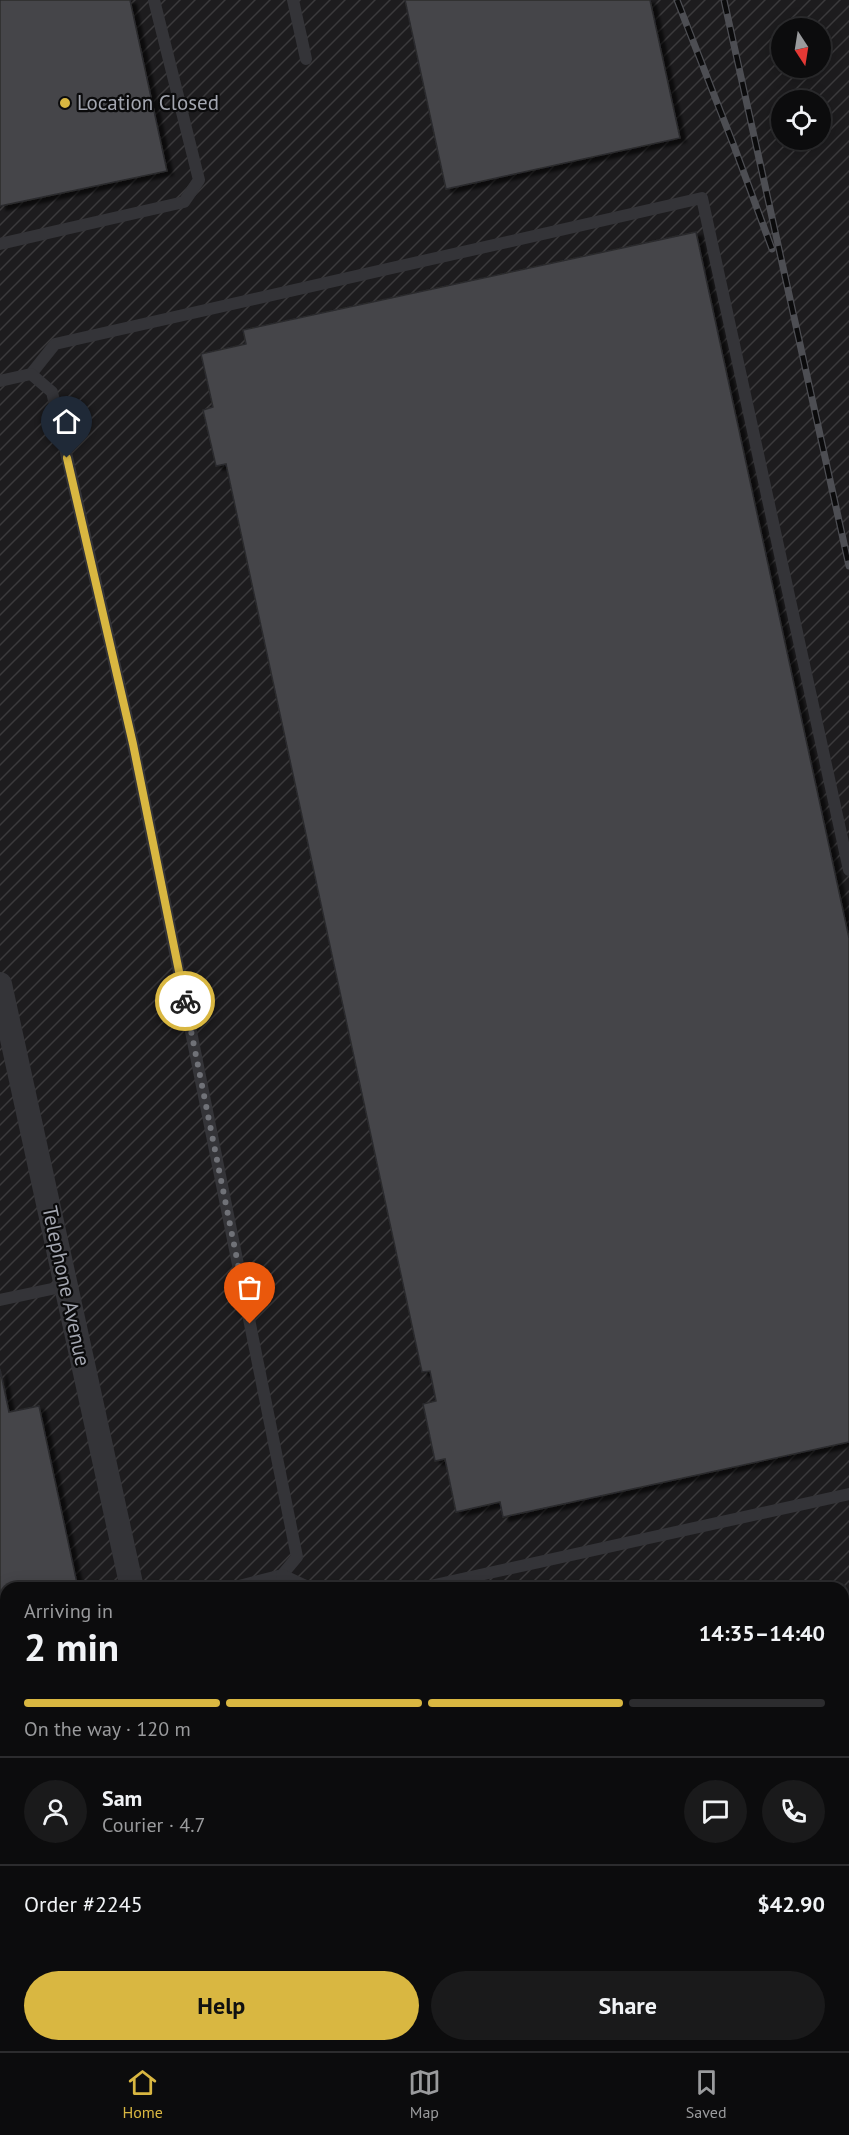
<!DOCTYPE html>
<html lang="en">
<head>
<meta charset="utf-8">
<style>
	body { margin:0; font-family:"PT Sans",sans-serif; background:#1a1a1b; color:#f1f3f6; height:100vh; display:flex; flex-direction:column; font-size:22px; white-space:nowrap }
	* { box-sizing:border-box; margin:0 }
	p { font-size:20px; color:#9a9b9d }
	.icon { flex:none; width:33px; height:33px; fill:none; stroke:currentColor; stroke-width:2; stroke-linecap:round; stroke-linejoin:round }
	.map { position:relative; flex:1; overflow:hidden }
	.panel { position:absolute; left:0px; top:1582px; width:849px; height:470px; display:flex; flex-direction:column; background:#0c0c0d; border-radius:18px 18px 0 0; box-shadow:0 3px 15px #0003,0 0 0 2px #2c2c2e }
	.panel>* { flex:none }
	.needle { width:39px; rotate:168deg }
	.buttons { position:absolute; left:771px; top:18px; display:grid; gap:12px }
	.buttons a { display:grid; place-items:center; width:60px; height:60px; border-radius:50%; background:#0c0c0d; box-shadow:0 3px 15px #0003,0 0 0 2px #2c2c2e; font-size:30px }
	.pin { position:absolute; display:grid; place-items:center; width:51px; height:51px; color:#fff; margin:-62px -26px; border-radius:50% 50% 50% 0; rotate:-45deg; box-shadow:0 0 6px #0007 }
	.pin .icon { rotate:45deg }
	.courier { position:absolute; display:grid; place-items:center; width:60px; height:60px; margin:-30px; border:4px solid #d9b741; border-radius:50%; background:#fff; color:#222; box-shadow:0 2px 8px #0007 }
	.overview em { font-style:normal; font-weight:800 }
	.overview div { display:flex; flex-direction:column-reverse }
	.overview { display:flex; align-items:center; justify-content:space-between; height:102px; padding:0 24px }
	h1 { font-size:39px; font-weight:800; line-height:45px }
	.bar { display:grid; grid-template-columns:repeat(4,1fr); gap:9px 6px; align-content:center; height:72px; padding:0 24px }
	.bar i { height:8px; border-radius:4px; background:#2c2c2e }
	.bar .current { background:#d9b741 }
	.bar p { grid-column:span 4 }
	.line { display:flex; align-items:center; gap:15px; padding:0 24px; border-top:2px solid #2c2c2e }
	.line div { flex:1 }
	.round { display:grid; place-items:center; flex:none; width:63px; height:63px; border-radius:32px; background:#1a1a1b }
	.action { display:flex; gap:12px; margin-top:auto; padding:12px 24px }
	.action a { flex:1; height:69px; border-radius:36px; background:#d9b741; color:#111; font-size:24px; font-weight:800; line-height:69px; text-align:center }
	.action a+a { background:#1a1a1b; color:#f1f3f6 }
	.tabs { display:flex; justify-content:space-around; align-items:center; height:84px; border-top:2px solid #2c2c2e; background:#0c0c0d; font-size:16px; color:#9a9b9d }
	.tabs a { display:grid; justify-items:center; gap:3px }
	.tabs .current { color:#d9b741 }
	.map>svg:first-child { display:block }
	.industrial { fill:url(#industrial-furrows); fill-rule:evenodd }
	.building { fill:#454549; stroke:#2b2b2d; stroke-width:1.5; filter:url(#shadow) }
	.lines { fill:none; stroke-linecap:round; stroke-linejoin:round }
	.service { stroke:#343438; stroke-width:12 }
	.minor { stroke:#343438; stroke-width:24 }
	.rail-casing { stroke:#4d4e53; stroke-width:7 }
	.rail { stroke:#0b0b0c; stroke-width:4.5; stroke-dasharray:14; stroke-linecap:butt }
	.done { stroke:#707278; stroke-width:6; stroke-dasharray:0 10.8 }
	.route { stroke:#d9b741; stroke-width:8 }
	.poi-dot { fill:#d9b741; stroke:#0b0b0c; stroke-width:2 }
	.labels { text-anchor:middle; stroke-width:4.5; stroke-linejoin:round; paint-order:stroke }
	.poi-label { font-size:21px; fill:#a3a6b0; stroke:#0b0b0c; text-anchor:start }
	.street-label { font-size:21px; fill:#a3a6b0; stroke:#0b0b0c }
</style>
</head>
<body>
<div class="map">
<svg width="849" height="2051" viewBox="0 0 849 2051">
	<defs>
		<pattern id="industrial-furrows" width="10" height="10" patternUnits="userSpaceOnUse" patternTransform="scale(1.5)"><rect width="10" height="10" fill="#1d1c1e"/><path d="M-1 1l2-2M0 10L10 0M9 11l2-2" fill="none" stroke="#3b3a3c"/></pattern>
		<filter id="shadow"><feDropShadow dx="6" dy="4" stdDeviation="1.5" flood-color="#0009"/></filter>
	</defs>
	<rect width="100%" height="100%" fill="#101011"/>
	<path class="industrial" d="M0 0H849V2051H249L248 2046H843V1588H6V1699L0 1700ZM782 28H820V68H782ZM782 100H820V140H782Z"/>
	<g class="building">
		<polygon points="0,0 130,0 167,171 0,206"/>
		<polygon points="405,0 650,0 680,138 446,189"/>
		<polygon points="696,232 849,938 849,1442 503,1517 500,1502 456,1512 445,1459 435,1461 423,1404 436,1401 430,1371 422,1372 226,464 216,466 203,410 213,407 201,354 246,344 243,330"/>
		<polygon points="0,1369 9,1412 39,1406 78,1588 6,1588 6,1641 0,1642"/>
		<polygon points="849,1755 849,2051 724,2051 723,2046 843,2046 843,1756"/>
		<polygon points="6,1785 6,1876 0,1877 0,1786"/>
		<polygon points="385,2046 636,2046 637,2051 386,2051"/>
	</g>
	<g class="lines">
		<g class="service">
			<polyline points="293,0 306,59"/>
			<polyline points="0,244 184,202 199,180 154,0"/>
			<polyline points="31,374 55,344 702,198 849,870"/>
			<polyline points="0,381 31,374 52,392 133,744 297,1557 282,1575 231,1588"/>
			<polyline points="0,1300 66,1286"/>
			<polyline points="282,1575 310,1588"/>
			<polyline points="421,1588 849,1494"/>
			<polyline points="0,1671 6,1670"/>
			<polyline points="0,1763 6,1762"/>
			<polyline points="0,1896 6,1894"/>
			<polyline points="2,1989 6,2007"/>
			<polyline points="14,2046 15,2051"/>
			<polyline points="135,2046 143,2051"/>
			<polyline points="92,2051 110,2046"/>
			<polyline points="345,2051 345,2046"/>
		</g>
		<g class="minor">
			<polyline points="0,984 132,1588"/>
			<polyline points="232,2046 233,2051"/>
		</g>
		<defs>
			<g id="rail">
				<polyline points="677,0 734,146 772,249"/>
				<polyline points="724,0 849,566"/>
			</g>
		</defs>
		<use href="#rail" class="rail-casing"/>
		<use href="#rail" class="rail"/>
	</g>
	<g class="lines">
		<polyline class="done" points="185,1001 250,1324"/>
		<polyline class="route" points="67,458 133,744 185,1001"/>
	</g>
	<circle class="poi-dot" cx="65" cy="103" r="6"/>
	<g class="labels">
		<g class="poi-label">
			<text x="77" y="110">Location Closed</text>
		</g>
		<g class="street-label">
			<text transform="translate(66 1286) rotate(78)" y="7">Telephone Avenue</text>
		</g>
	</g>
</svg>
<div class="buttons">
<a><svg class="needle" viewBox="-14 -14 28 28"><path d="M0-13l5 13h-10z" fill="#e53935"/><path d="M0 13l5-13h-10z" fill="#9a9b9d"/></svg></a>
<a><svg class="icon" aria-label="locate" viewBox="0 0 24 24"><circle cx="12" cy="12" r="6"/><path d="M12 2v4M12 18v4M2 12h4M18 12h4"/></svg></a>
</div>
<div class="pin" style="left:250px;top:1324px;background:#ea580c"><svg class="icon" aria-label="bag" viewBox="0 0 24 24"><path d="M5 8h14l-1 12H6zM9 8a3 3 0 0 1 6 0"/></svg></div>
<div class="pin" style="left:67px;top:458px;background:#1f2937"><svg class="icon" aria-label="home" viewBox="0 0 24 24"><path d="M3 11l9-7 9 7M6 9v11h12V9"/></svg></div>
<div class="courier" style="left:185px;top:1001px"><svg class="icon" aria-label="bike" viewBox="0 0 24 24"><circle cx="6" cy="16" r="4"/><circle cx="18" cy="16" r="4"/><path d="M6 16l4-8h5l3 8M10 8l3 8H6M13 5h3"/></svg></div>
<section class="panel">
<div class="overview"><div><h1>2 min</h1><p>Arriving in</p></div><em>14:35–14:40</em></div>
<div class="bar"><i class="current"></i><i class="current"></i><i class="current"></i><i></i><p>On the way · 120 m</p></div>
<div class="line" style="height:108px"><a class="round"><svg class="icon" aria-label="person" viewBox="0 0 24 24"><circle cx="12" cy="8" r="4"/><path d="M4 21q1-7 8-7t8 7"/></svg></a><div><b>Sam</b><p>Courier · 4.7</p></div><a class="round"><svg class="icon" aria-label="chat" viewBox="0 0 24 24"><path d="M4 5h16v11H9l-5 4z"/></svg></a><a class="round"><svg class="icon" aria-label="phone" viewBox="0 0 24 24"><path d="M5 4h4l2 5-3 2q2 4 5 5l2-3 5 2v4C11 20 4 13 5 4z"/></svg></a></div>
<div class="line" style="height:78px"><div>Order #2245</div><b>$42.90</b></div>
<div class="action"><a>Help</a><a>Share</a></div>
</section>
</div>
<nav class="tabs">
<a class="current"><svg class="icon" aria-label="home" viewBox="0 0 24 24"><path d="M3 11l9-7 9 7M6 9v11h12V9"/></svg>Home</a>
<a><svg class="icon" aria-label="map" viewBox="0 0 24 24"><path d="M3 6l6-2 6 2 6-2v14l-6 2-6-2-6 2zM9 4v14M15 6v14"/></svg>Map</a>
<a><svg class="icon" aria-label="saved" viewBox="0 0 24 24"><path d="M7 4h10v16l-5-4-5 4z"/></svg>Saved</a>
</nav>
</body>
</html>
